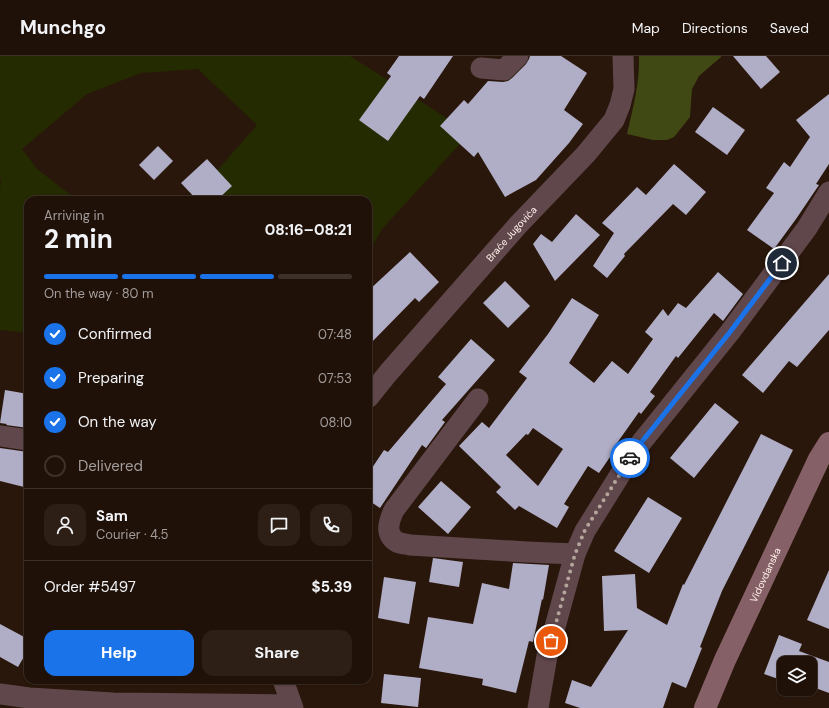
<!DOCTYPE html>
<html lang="en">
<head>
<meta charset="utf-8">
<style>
	body { margin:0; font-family:"DM Sans",sans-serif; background:#2d1f16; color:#f1f3f6; height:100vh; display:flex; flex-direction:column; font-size:15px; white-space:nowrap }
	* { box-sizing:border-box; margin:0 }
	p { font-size:13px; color:#a29d9c }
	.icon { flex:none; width:22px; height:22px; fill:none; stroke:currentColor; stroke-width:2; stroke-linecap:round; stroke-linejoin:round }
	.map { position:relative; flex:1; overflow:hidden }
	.sheet { position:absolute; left:24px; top:140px; width:348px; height:488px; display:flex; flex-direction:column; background:#201108; border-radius:12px; box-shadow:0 1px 3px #0004,0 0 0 1px #3d3129 }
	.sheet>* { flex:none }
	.controls { position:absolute; left:777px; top:600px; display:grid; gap:8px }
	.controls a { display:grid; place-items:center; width:40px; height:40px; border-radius:8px; background:#201108; box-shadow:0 1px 3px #0004,0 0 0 1px #3d3129; font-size:20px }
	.pin { position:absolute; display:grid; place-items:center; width:34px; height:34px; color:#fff; margin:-17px; border:2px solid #fff; border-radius:50%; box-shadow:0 1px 4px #0007 }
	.courier { position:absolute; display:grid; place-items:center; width:40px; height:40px; margin:-20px; border:3px solid #1a73e8; border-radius:50%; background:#fff; color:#222; box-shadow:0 1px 5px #0007 }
	.head em { font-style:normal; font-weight:700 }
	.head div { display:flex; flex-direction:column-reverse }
	.head { display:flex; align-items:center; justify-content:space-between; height:68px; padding:0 20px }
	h1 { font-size:26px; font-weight:700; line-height:30px }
	.bar { display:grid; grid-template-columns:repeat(4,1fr); gap:6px 4px; align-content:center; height:48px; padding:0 20px }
	.bar i { height:5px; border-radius:3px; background:#3d3129 }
	.bar .on { background:#1a73e8 }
	.bar p { grid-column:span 4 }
	.line { display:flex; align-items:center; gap:10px; padding:0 20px; border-top:1px solid #3d3129 }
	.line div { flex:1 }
	.round { display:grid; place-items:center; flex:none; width:42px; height:42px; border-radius:12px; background:#2d1f16 }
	ol { padding:0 20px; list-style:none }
	li { display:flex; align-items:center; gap:12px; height:44px }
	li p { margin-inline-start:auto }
	li .icon { padding:4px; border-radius:50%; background:#1a73e8; color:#fff; stroke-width:4 }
	li:last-child { color:#a29d9c }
	li i { width:22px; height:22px; border:2px solid #3d3129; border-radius:50% }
	.cta { display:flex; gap:8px; margin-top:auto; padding:8px 20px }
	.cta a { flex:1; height:46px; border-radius:12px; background:#1a73e8; color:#fff; font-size:16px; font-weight:700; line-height:46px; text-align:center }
	.cta a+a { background:#2d1f16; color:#f1f3f6 }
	header { display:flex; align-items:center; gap:24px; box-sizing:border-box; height:56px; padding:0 20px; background:#201108; border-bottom:1px solid #3d3129 }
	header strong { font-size:19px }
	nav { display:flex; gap:22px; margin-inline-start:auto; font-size:14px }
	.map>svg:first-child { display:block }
	.green { fill:#242b00 }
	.forest { fill:#404914 }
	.building { fill:#b0adc7; fill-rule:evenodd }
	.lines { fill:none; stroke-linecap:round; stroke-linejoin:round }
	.street { stroke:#60474c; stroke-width:21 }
	.secondary { stroke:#866067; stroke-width:22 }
	.done { stroke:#b4a59b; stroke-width:4; stroke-dasharray:0 7.2 }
	.route { stroke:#1a73e8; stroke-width:5 }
	.labels { text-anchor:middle; stroke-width:4; stroke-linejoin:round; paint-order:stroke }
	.street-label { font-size:10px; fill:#fff1e9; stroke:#200d04 }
</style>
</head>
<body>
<header>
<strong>Munchgo</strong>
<nav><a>Map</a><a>Directions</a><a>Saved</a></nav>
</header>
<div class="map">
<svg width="829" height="652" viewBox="0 0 829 652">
	<rect width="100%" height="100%" fill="#2a170b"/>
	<polygon class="green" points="0,0 350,0 470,77 382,173 368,199 368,144 191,144 257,69 198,13 141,17 87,38 22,93 37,113 77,144 28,144 28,277 0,274 0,134 1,124 0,122"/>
	<path class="forest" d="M639 0H721V1L699 20 692 33 690 61 674 81 667 84H653L627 78C633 52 640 26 639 0Z"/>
	<g class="building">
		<polygon points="399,0 453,0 424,43 420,40 388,85 359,64 391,20 387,17"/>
		<polygon points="530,0 561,0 587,17 564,54 583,68 569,87 536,124 505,141 478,96 474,101 440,70 464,44 468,48 488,25 503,26 508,25 512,22 526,8 529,3"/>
		<polygon points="733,0 766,0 780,16 761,33"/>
		<polygon points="829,38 829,108 816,128 819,129 796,163 774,193 747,174 774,137 766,132 784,106 790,111 810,81 796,64"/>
		<polygon points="713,51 745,74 727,99 695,76"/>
		<polygon points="158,90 173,105 154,124 139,109"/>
		<polygon points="207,103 232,130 217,144 197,144 181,127"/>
		<polygon points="674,108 706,136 686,159 673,148 624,198 625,200 607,222 593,210 614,177 602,167 637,131 646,139"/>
		<polygon points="576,158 600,179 555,225 533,188 541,178 552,186"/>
		<polygon points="410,196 439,226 419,246 415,242 368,290 368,235"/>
		<path d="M718 216 743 238 723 265 714 257 678 302 676 300 650 336 655 340 641 358 639 356 617 387 619 388 599 417 588 410 564 448 569 451 557 472 519 450 515 454 496 436 501 431 459 390 482 366 489 372 527 322 519 316 548 278 572 242 599 259 569 307 594 327 612 305 628 318 653 283 645 276 663 253 668 260 678 247 686 252ZM533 372 563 393 538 430 506 399 526 378 528 379Z"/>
		<polygon points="829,218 829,274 797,311 789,305 763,337 742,319"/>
		<polygon points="505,225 530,250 508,272 483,247"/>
		<polygon points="471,283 495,304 442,364 445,366 426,392 422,389 380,452 368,444 368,418 384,394 388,396 446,328 438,321"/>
		<polygon points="5,334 28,338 28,372 6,369 7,368 0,367"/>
		<polygon points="715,347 739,366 694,422 670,402"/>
		<polygon points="761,378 793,394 722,535 700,591 702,592 686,632 672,626 663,652 580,652 565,647 572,624 591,631 628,574 604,575 602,520 635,518 637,552 667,569 683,528 684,529"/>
		<polygon points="0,392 28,396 28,432 0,425"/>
		<polygon points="441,425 471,451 448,478 418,451"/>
		<polygon points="648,441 682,462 649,517 614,495"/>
		<polygon points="433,502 463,506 459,531 429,526"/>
		<polygon points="513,507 549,509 543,544 542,543 533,586 529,585 516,637 482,629 483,623 419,612 428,561 473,568 482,527 509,533"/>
		<polygon points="829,514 829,573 807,564"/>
		<polygon points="384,521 416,526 409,568 378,562"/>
		<polygon points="0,568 28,583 28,594 18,611 0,601"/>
		<polygon points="779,579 802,588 799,595 829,606 829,637 810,630 810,607 784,607 784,625 764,618"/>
		<polygon points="384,618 421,622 418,651 381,647"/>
	</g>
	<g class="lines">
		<g class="street">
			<polyline points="481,12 504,14 518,0"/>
			<path id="s1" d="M368 342 389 316 518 169 586 98 614 64 620 49 624 33 623 0"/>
			<path d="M478 343 394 454C389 465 384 478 397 486 401 488 406 488 410 489L527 496 575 498"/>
			<polyline points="0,380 28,384"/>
			<polyline points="283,624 293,652"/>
			<polyline points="0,638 29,642 113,647 291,649"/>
			<polyline points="538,652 547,600 575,498 585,475 636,393 730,276 807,172 829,136"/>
		</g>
		<path class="secondary" id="s2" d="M705 652 725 604 819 403 829 387"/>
	</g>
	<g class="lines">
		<polyline class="done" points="551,585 575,498 585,474 630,402"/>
		<polyline class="route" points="630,402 636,393 730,276 782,207"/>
	</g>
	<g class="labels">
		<g class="street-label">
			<text dy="4" stroke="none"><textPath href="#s1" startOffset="218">Braće Jugovića</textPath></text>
			<text dy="4" stroke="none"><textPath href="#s2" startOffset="146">Vidovdanska</textPath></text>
		</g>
	</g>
</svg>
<div class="controls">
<a><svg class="icon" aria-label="layers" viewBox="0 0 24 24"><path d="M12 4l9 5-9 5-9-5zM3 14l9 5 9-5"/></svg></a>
</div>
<div class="pin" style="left:551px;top:585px;background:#ea580c"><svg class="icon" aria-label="bag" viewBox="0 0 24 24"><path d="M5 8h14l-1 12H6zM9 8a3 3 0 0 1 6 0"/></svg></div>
<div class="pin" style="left:782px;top:207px;background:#1f2937"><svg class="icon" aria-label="home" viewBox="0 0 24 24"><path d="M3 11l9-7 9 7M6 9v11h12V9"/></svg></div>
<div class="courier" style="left:630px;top:402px"><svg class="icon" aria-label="car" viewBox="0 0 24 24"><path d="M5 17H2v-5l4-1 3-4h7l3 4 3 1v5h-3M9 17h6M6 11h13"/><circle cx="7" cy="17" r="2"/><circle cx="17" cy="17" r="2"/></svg></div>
<section class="sheet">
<div class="head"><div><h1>2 min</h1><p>Arriving in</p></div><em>08:16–08:21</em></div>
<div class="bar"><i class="on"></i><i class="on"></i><i class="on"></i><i></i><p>On the way · 80 m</p></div>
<ol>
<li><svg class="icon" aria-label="check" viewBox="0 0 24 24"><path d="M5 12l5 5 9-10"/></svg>Confirmed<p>07:48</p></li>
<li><svg class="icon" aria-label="check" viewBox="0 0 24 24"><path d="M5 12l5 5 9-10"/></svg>Preparing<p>07:53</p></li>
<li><svg class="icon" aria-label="check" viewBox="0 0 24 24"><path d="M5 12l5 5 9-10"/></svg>On the way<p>08:10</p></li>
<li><i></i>Delivered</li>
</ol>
<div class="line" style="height:72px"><a class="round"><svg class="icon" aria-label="person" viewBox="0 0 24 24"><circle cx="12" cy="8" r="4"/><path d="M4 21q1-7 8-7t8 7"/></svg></a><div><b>Sam</b><p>Courier · 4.5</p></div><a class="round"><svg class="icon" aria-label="chat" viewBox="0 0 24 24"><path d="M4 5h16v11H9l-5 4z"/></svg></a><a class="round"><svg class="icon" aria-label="phone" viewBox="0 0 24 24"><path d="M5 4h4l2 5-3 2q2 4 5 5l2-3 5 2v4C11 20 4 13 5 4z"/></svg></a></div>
<div class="line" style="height:52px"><div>Order #5497</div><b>$5.39</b></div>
<div class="cta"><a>Help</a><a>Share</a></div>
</section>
</div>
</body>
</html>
